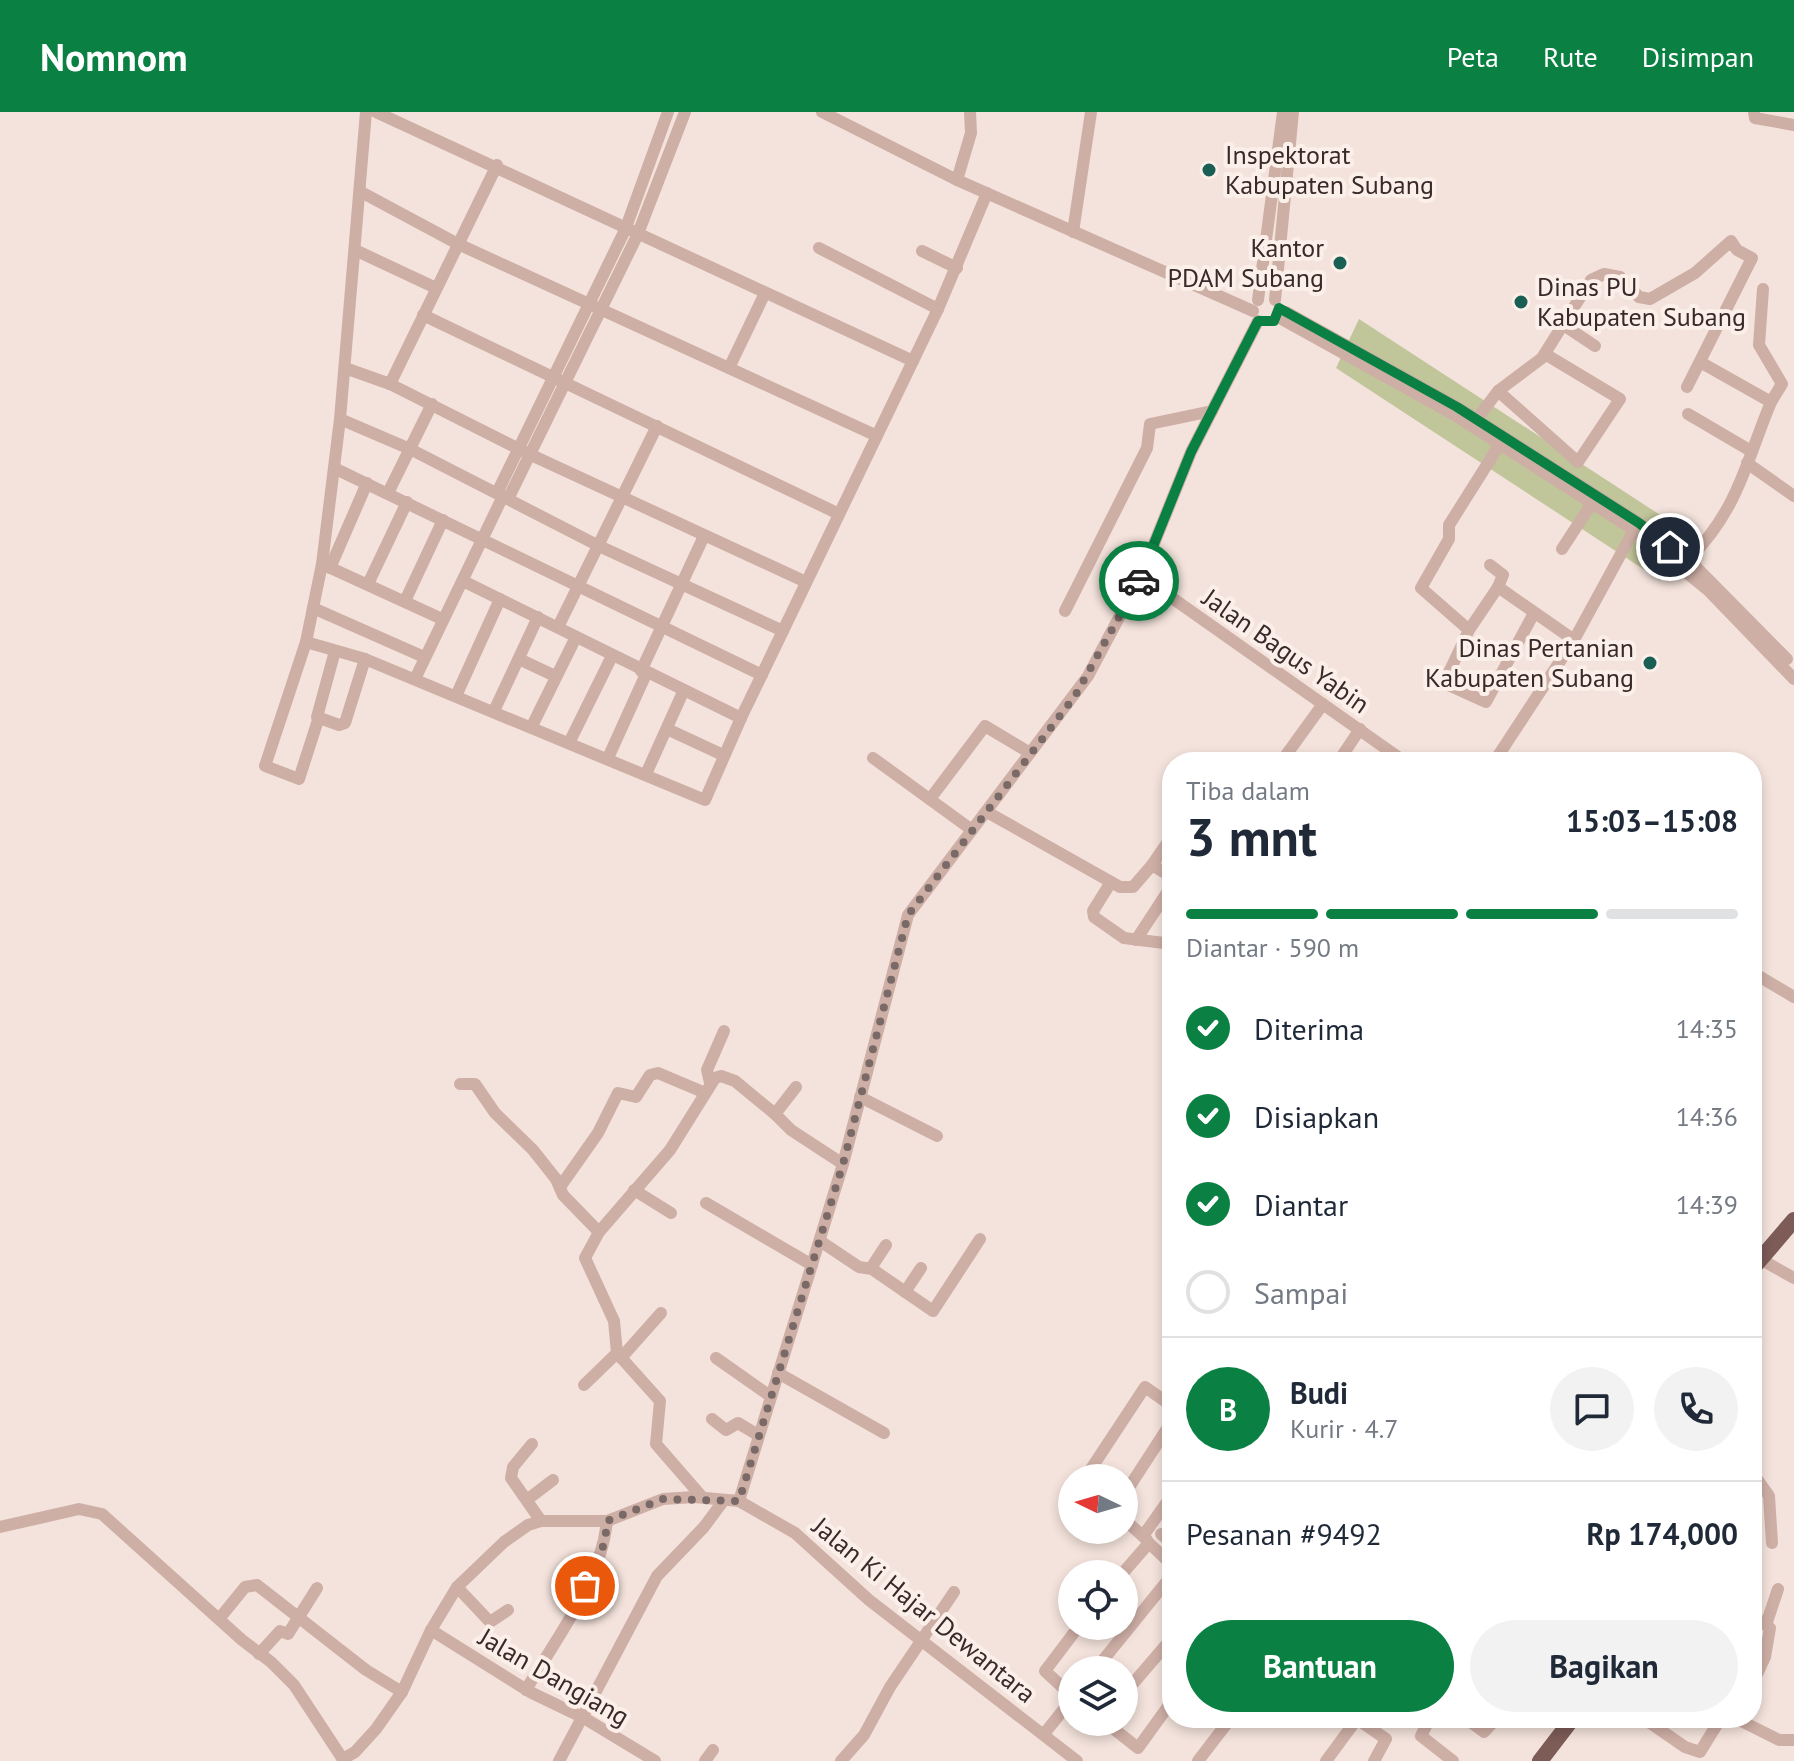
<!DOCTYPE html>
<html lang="id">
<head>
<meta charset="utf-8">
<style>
	body { margin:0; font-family:"PT Sans",sans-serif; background:#f2f2f3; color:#1f2937; height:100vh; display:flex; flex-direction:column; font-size:30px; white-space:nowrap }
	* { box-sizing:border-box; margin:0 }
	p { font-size:26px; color:#747a83 }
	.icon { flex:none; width:44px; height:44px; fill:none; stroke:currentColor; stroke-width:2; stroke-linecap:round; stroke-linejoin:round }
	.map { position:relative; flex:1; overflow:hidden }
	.sheet { position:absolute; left:1162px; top:640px; width:600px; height:976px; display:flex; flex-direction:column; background:#fff; border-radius:32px; box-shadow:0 4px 12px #0003 }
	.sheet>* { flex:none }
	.needle { width:52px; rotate:275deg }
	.buttons { position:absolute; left:1058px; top:1352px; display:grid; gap:16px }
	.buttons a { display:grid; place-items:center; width:80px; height:80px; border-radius:50%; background:#fff; box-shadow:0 4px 12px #0003; font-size:40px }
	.pin { position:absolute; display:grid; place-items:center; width:68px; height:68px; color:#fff; margin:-34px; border:4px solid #fff; border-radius:50%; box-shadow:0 2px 8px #0007 }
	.courier { position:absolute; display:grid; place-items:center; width:80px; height:80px; margin:-40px; border:6px solid #0b8043; border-radius:50%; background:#fff; color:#222; box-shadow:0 2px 10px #0007 }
	.summary em { font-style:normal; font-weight:600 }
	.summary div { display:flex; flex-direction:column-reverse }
	.summary { display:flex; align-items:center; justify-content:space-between; height:136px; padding:0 24px }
	h1 { font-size:52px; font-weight:600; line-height:60px }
	.bar { display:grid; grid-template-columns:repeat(4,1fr); gap:12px 8px; align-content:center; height:96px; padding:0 24px }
	.bar i { height:10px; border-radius:6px; background:#e0e1e3 }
	.bar .current { background:#0b8043 }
	.bar p { grid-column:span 4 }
	.line { display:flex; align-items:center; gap:20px; padding:0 24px; border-top:2px solid #e0e1e3 }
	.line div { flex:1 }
	.round { display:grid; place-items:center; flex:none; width:84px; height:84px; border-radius:42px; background:#f2f2f3 }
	ol { padding:0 24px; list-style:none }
	li { display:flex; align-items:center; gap:24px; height:88px }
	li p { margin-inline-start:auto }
	li .icon { padding:8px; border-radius:50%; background:#0b8043; color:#fff; stroke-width:4 }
	li:last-child { color:#747a83 }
	li i { width:44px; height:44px; border:4px solid #e0e1e3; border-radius:50% }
	.action { display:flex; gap:16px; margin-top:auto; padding:16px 24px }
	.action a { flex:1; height:92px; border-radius:48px; background:#0b8043; color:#fff; font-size:32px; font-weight:600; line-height:92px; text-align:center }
	.action a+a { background:#f2f2f3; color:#1f2937 }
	header { display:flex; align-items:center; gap:48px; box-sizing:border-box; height:112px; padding:0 40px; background:#0b8043; color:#fff }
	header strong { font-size:38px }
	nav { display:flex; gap:44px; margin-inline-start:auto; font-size:28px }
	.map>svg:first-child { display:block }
	.green { fill:#c0c59a }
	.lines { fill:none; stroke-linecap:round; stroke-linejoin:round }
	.minor { stroke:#ceafa6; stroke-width:12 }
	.major { stroke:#7d5b57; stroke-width:16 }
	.done { stroke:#7a6a67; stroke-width:8; stroke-dasharray:0 14.4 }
	.route { stroke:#0b8043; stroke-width:10 }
	.poi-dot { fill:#195f53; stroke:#fbefe9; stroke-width:3 }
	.labels { text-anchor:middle; stroke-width:8; stroke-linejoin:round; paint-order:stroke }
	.poi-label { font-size:26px; fill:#392928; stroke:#fbefe9; text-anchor:start }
	.street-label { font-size:26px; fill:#392928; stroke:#fbefe9 }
</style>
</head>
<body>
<header>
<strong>Nomnom</strong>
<nav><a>Peta</a><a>Rute</a><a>Disimpan</a></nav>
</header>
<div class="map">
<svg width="1794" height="1649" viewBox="0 0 1794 1649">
	<rect width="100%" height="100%" fill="#f4e3dc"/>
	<polygon class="green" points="1359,207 1694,425 1660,468 1336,256"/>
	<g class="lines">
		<g class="minor">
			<polyline points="376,0 913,249"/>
			<polyline points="822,0 957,68 1253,199"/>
			<polyline points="1754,0 1755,6 1794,13"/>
			<polyline points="957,68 971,21 970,0"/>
			<polyline points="361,80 458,132 875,323"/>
			<polyline points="1073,120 1091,0"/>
			<polyline points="819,136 938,197"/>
			<polyline points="355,138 436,176"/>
			<polyline points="922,139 957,156"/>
			<polyline points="1763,177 1759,233 1782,272 1771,290"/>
			<polyline points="1258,188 1283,0"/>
			<polyline points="1275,188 1293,0"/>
			<polyline points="1286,200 1457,295 1639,411 1692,451 1787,547"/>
			<polyline points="423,203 839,402"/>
			<polyline points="1278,205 1453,302 1634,418 1708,478 1794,567"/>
			<polyline points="1562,212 1595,234"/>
			<polyline points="345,256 390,272 529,342 806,470"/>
			<polyline points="729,256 765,181"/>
			<polyline points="390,272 497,53"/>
			<polyline points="1498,279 1542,246 1591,168 1604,162 1620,165 1639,185 1650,187 1695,161 1731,129 1737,138 1752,146 1687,275"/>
			<polyline points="1688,302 1751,339"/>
			<polyline points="340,307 410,337 599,434 783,519"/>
			<polyline points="1477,307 1498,279 1578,350 1620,287 1545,242"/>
			<polyline points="1747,351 1794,384"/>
			<polyline points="334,356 762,563"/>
			<polyline points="388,381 432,292"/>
			<polyline points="497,381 625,118 668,0"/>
			<polyline points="508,387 637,124 685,0"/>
			<polyline points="1562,437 1592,391"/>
			<path d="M1688 448C1738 398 1745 353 1771 290L1700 250"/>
			<polyline points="322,452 442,507"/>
			<polyline points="1490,453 1503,463 1498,475"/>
			<polyline points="330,456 367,371"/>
			<polyline points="1141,464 1405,650"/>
			<polyline points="463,469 741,606"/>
			<polyline points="368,472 407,390"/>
			<polyline points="405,489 443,408"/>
			<polyline points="313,496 424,545"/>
			<polyline points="1065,499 1147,336 1150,312 1212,299"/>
			<polyline points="1534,501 1486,590 1444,571 1469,518 1498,475 1574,528"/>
			<polyline points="558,515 657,314"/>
			<polyline points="1469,518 1421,476 1449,427 1449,413 1500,332"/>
			<polyline points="306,530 365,547 705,688 741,606 938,197 987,81"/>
			<polyline points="335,539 317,605 339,613 345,611 365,547"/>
			<polyline points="519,547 555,564"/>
			<polyline points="641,559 704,424"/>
			<polyline points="415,567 503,384"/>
			<polyline points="456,584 500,487"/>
			<polyline points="494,599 538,505"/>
			<polyline points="318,608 299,667 265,654 306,530 322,452 340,307 366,0"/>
			<polyline points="532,614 576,525"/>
			<polyline points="667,617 723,643"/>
			<polyline points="570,629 612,544"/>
			<polyline points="608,646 646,562"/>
			<polyline points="873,646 972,718"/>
			<polyline points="1281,650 1323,592"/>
			<polyline points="1338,650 1360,617"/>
			<polyline points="1494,650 1574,528 1634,418"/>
			<polyline points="646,662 683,580"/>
			<polyline points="930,687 985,614 1030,641"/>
			<polyline points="987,700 1120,775 1133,775 1152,753 1172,765"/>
			<polyline points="1152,753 1172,724"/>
			<polyline points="1111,770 1093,799 1094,805 1124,826 1172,832"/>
			<polyline points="1136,828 1172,773"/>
			<polyline points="1752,860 1794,885"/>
			<polyline points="710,971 707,958 724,919"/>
			<polyline points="460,972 475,972 495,1001 533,1038 556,1067 563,1083 599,1120"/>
			<polyline points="796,975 775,1002 791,1018 843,1052"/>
			<polyline points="860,985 937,1024"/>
			<polyline points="560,1075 598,1021 618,981 636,985 650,963 658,961 703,980"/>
			<polyline points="634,1078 671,1101"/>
			<polyline points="706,1091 812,1153"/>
			<polyline points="820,1129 859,1155 872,1157 933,1199 980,1127"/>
			<polyline points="1760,1147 1794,1166"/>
			<polyline points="871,1156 886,1133"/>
			<polyline points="905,1180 921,1156"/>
			<polyline points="621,1246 661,1201"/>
			<polyline points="716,1246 770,1284"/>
			<polyline points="778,1261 884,1321"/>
			<polyline points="584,1273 617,1241"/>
			<polyline points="712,1307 726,1318 738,1311 758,1323"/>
			<polyline points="532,1332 513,1355 511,1366 541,1409"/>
			<polyline points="1752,1360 1769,1384 1772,1431"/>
			<polyline points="1085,1366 1145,1275 1172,1294"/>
			<polyline points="1124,1383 1172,1309"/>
			<polyline points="702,1385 656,1332 660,1289 617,1241 614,1209 585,1146 599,1120 670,1038 715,966 721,964 735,969 775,1002"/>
			<polyline points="528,1387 553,1368"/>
			<polyline points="739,1389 843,1052 908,803 1088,564 1141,464 1191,340 1258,209"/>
			<polyline points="1124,1407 1147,1428"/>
			<polyline points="0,1415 79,1397 102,1402 242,1528 271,1550 294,1573 344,1649"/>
			<polyline points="1161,1422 1172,1431"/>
			<polyline points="1143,1424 1172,1383"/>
			<polyline points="1122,1462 1149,1431 1172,1453"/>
			<polyline points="457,1475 490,1510 508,1498"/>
			<polyline points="1752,1503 1770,1516 1765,1545 1752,1573"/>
			<polyline points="219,1507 245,1475 257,1473 366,1558 402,1580"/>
			<polyline points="1767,1510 1778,1477"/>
			<polyline points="431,1518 530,1580 584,1606 655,1649"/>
			<polyline points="259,1542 280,1519 288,1522 317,1476"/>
			<polyline points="1095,1558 1172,1463"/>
			<path d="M526 1578C556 1526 601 1470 607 1409"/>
			<polyline points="1124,1582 1172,1526"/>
			<polyline points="1072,1584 1045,1559 1079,1514"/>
			<polyline points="1430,1606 1421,1624 1453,1649"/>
			<polyline points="1465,1606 1484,1620 1497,1606"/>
			<polyline points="1643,1606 1685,1635 1700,1640 1721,1606"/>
			<polyline points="1735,1606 1779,1628 1794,1628"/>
			<polyline points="1105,1610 1138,1636 1172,1589"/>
			<polyline points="1044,1622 1072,1587"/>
			<polyline points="343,1647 355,1640 376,1617 402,1580 431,1518 457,1475 504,1430 528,1413 541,1409 607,1409 663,1387 694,1385 739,1389 795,1421 869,1488 1077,1649"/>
			<polyline points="559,1649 657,1464 704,1415 724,1388"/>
			<polyline points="705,1649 713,1638"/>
			<polyline points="841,1649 864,1623 890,1575 954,1480"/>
			<polyline points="1198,1649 1231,1606"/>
			<polyline points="1326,1649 1357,1607 1386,1627 1374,1649"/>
		</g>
		<g class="major">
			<polyline points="1752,1157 1794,1108"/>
			<polyline points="1540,1649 1573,1606"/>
		</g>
	</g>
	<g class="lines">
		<polyline class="done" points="585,1474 605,1430 607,1409 663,1387 739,1389 843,1052 908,803 1075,584 1139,469"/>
		<polyline class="route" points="1139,469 1191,340 1258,209 1274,209 1279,196 1457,295 1639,411 1670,435"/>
	</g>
	<g class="poi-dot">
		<circle cx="1209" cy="58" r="8"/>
		<circle cx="1340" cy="151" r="8"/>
		<circle cx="1521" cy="190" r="8"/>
		<circle cx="1650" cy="551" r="8"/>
	</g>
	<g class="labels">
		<g class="poi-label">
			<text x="1225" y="52">Inspektorat<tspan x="1225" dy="30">Kabupaten Subang</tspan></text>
			<text x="1324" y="145" text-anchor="end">Kantor<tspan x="1324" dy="30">PDAM Subang</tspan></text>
			<text x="1537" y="184">Dinas PU<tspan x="1537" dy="30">Kabupaten Subang</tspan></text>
			<text x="1634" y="545" text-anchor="end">Dinas Pertanian<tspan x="1634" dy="30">Kabupaten Subang</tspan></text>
		</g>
		<g class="street-label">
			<text transform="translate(1286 539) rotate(35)" y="9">Jalan Bagus Yabin</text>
			<text transform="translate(924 1498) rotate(39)" y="9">Jalan Ki Hajar Dewantara</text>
			<text transform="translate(554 1565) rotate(30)" y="9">Jalan Dangiang</text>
		</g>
	</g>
</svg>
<div class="buttons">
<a><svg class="needle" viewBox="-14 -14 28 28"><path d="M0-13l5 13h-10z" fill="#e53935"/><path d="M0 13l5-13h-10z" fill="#747a83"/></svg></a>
<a><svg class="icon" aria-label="locate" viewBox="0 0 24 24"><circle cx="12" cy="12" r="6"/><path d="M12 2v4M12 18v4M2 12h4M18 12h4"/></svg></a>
<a><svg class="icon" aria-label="layers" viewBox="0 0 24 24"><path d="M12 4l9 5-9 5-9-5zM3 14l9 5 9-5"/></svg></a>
</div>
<div class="pin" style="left:585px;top:1474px;background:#ea580c"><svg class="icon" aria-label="bag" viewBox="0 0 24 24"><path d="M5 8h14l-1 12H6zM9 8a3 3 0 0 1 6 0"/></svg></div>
<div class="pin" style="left:1670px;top:435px;background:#1f2937"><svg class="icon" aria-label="home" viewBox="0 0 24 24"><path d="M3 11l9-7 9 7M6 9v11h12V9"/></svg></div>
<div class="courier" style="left:1139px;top:469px"><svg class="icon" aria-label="car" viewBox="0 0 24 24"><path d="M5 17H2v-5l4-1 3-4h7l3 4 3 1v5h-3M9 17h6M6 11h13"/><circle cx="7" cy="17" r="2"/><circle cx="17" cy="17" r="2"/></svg></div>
<section class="sheet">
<div class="summary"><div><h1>3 mnt</h1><p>Tiba dalam</p></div><em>15:03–15:08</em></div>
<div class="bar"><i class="current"></i><i class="current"></i><i class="current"></i><i></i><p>Diantar · 590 m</p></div>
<ol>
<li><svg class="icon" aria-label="check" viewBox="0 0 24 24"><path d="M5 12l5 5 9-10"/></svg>Diterima<p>14:35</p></li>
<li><svg class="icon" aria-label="check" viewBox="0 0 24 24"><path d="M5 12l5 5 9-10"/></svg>Disiapkan<p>14:36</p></li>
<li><svg class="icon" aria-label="check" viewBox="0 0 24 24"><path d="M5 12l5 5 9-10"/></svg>Diantar<p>14:39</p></li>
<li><i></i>Sampai</li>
</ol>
<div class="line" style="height:144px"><b class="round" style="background:#0b8043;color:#fff">B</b><div><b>Budi</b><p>Kurir · 4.7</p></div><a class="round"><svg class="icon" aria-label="chat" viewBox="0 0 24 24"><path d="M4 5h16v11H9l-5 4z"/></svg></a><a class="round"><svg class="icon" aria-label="phone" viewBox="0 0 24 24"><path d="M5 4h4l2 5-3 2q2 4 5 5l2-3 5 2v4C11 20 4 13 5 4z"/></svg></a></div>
<div class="line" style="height:104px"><div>Pesanan #9492</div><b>Rp 174,000</b></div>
<div class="action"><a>Bantuan</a><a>Bagikan</a></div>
</section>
</div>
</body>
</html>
